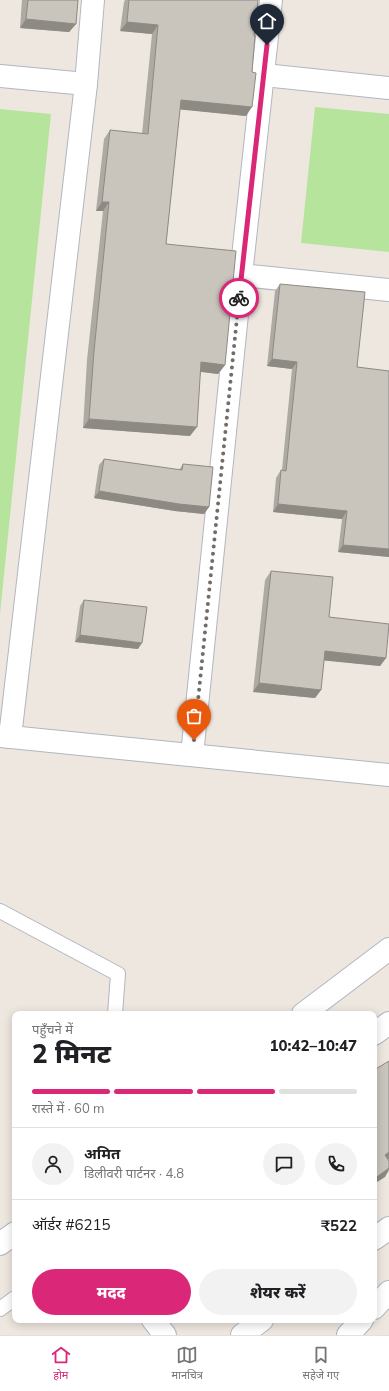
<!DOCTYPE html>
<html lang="hi">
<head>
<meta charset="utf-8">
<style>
	body { margin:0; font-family:Mulish,"Noto Sans Devanagari",sans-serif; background:#f2f2f2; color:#202124; height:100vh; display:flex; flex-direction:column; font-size:15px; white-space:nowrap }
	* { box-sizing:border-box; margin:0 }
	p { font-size:13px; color:#757577 }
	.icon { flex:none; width:22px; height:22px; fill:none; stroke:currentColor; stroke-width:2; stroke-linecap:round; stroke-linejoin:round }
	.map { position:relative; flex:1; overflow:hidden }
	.details { position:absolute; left:12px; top:1011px; width:365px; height:312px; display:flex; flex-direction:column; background:#fff; border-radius:8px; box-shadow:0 2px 10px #0003 }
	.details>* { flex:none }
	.pin { position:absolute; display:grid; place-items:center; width:34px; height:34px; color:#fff; margin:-41px -17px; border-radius:50% 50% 50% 0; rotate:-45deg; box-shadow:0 0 4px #0007 }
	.pin .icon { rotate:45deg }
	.courier { position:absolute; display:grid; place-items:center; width:40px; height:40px; margin:-20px; border:3px solid #db2777; border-radius:50%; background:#fff; color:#222; box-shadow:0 1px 5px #0007 }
	.head em { font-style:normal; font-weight:800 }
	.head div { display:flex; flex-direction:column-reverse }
	.head { display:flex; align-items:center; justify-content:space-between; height:68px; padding:0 20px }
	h1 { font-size:26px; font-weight:800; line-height:30px }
	.bar { display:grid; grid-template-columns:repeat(4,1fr); gap:6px 4px; align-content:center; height:48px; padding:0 20px }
	.bar i { height:5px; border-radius:3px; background:#e0e0e0 }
	.bar .on { background:#db2777 }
	.bar p { grid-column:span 4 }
	.line { display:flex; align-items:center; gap:10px; padding:0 20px; border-top:1px solid #e0e0e0 }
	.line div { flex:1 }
	.round { display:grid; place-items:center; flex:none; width:42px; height:42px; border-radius:21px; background:#f2f2f2 }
	.button { display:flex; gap:8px; margin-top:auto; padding:8px 20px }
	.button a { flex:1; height:46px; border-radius:24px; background:#db2777; color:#fff; font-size:16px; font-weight:800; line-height:46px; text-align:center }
	.button a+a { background:#f2f2f2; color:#202124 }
	.menu { display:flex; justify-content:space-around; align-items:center; height:56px; border-top:1px solid #e0e0e0; background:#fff; font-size:11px; color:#757577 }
	.menu a { display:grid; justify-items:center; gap:2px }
	.menu .on { color:#db2777 }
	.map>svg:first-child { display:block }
	.green { fill:#b7e49c }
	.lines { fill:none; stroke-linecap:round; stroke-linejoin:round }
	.lane-casing { stroke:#b2b6c0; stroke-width:16 }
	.street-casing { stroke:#b2b6c0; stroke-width:24 }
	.lane { stroke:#fff; stroke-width:14 }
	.street { stroke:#fff; stroke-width:22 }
	.wall { fill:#ada9a3 }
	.shaded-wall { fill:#8d8a84 }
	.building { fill:#c9c5bd; stroke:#8d8a84 }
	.done { stroke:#706d6b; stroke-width:4; stroke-dasharray:0 7.2 }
	.route { stroke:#db2777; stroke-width:5 }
</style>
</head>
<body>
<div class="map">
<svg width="389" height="1335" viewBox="0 0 389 1335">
	<rect width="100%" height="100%" fill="#eee7df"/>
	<g class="green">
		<polygon points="315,107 389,114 389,252 301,243"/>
		<polygon points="0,109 51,114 0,614"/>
	</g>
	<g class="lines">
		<defs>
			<g id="lane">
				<polyline points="0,911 118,974 115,1014"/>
				<polyline points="0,1309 15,1298"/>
			</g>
			<g id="street">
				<polyline points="264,75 389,88"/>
				<polyline points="0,76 86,84"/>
				<polyline points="241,275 389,290"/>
				<polyline points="0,736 389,775"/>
				<polyline points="10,737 86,84 93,0"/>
				<polyline points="192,755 241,275 271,0"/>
				<polyline points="303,1014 389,949"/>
				<polyline points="374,1034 389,1023"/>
				<polyline points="374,1239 389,1228"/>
				<polyline points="0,1244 15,1233"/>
				<polyline points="374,1308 389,1292"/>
				<polyline points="153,1320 165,1335"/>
				<polyline points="242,1335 262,1320"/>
				<polyline points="348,1335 362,1320"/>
			</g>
		</defs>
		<use href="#lane" class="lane-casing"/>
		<use href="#street" class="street-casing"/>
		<use href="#lane" class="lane"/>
		<use href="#street" class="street"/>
	</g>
	<g class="wall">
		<polygon points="22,0 78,0 76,24 69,32 20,28"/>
		<polygon points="125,0 258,0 246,116 180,109 166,244 225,365 218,374 201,372 190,436 83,428 87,360 103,211 96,211 104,139 110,130 142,134 152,34 120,31 124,2"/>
		<polygon points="280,284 357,367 389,371 389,557 338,552 342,519 273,512 276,478 281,470 282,470 292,369 267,366 275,291"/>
		<polygon points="104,459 179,470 183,464 209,507 204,514 175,511 94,498 99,465"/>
		<polygon points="271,571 329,617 386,658 380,666 324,660 321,690 315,698 253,692 265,580"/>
		<polygon points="84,600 138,649 75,642 80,606"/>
	</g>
	<g class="shaded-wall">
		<polygon points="26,19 76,24 69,32 20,28"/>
		<polygon points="127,22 158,25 152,34 120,31"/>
		<polygon points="181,100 252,107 246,116 175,109"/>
		<polygon points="102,202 109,202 103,211 96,211"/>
		<polygon points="272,359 297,362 292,369 267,366"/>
		<polygon points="201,362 225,365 218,374 195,371"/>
		<polygon points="89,419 197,427 190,436 83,428"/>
		<polygon points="99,491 209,507 204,514 175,511 94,498"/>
		<polygon points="278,504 347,511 342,519 273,512"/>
		<polygon points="343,545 389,549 389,557 338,552"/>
		<polygon points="80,635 142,643 138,649 75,642"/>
		<polygon points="325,651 386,658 380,666 319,660"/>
		<polygon points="259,683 321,690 315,698 253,692"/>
		<polygon points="389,1152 389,1159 377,1166 385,1155"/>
		<polygon points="389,1168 389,1170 385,1177 374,1184 374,1179"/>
	</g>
	<g class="building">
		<polygon points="28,0 78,0 76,24 26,19"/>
		<polygon points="129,0 258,0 254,36 255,36 252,72 256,73 252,107 181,100 166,244 236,251 225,365 201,362 197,427 89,419 94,351 109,202 102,202 110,130 148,134 158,25 127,22"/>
		<polygon points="280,284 365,292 357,367 389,371 389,549 343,545 347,511 278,504 281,470 286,471 297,362 272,359"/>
		<polygon points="104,459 182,470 183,464 213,467 209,507 179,504 99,491"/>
		<polygon points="271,571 333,577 329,617 389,624 386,658 325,651 321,690 259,683"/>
		<polygon points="84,600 147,607 142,643 80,635"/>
		<polygon points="389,1061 389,1152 385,1155 389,1161 389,1168 374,1179 374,1070"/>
	</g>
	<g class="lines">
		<polyline class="done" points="194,740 239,298"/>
		<polyline class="route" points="239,298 267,45"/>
	</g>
</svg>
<div class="pin" style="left:194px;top:740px;background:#ea580c"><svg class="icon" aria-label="bag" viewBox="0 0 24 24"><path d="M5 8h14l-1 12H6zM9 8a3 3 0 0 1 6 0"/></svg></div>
<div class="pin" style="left:267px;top:45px;background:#1f2937"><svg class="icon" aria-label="home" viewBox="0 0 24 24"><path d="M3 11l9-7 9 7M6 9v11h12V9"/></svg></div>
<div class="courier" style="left:239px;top:298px"><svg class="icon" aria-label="bike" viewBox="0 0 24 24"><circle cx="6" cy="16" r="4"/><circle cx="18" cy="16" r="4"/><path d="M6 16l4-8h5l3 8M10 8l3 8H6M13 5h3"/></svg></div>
<section class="details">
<div class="head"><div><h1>2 मिनट</h1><p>पहुँचने में</p></div><em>10:42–10:47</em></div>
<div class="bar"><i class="on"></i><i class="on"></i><i class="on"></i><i></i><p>रास्ते में · 60 m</p></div>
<div class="line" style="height:72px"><a class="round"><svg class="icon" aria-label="person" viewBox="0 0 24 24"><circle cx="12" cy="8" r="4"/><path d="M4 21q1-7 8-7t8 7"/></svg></a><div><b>अमित</b><p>डिलीवरी पार्टनर · 4.8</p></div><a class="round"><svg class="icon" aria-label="chat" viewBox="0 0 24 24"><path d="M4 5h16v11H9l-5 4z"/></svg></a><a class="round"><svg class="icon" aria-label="phone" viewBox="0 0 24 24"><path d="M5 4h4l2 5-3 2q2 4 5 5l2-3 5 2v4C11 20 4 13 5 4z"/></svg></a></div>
<div class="line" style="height:52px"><div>ऑर्डर #6215</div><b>₹522</b></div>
<div class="button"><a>मदद</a><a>शेयर करें</a></div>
</section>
</div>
<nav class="menu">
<a class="on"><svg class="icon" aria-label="home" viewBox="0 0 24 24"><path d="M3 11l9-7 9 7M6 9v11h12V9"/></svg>होम</a>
<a><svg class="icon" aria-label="map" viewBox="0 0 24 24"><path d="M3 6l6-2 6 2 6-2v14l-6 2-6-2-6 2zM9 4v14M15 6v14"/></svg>मानचित्र</a>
<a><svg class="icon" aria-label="saved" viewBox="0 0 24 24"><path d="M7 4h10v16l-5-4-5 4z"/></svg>सहेजे गए</a>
</nav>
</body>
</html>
